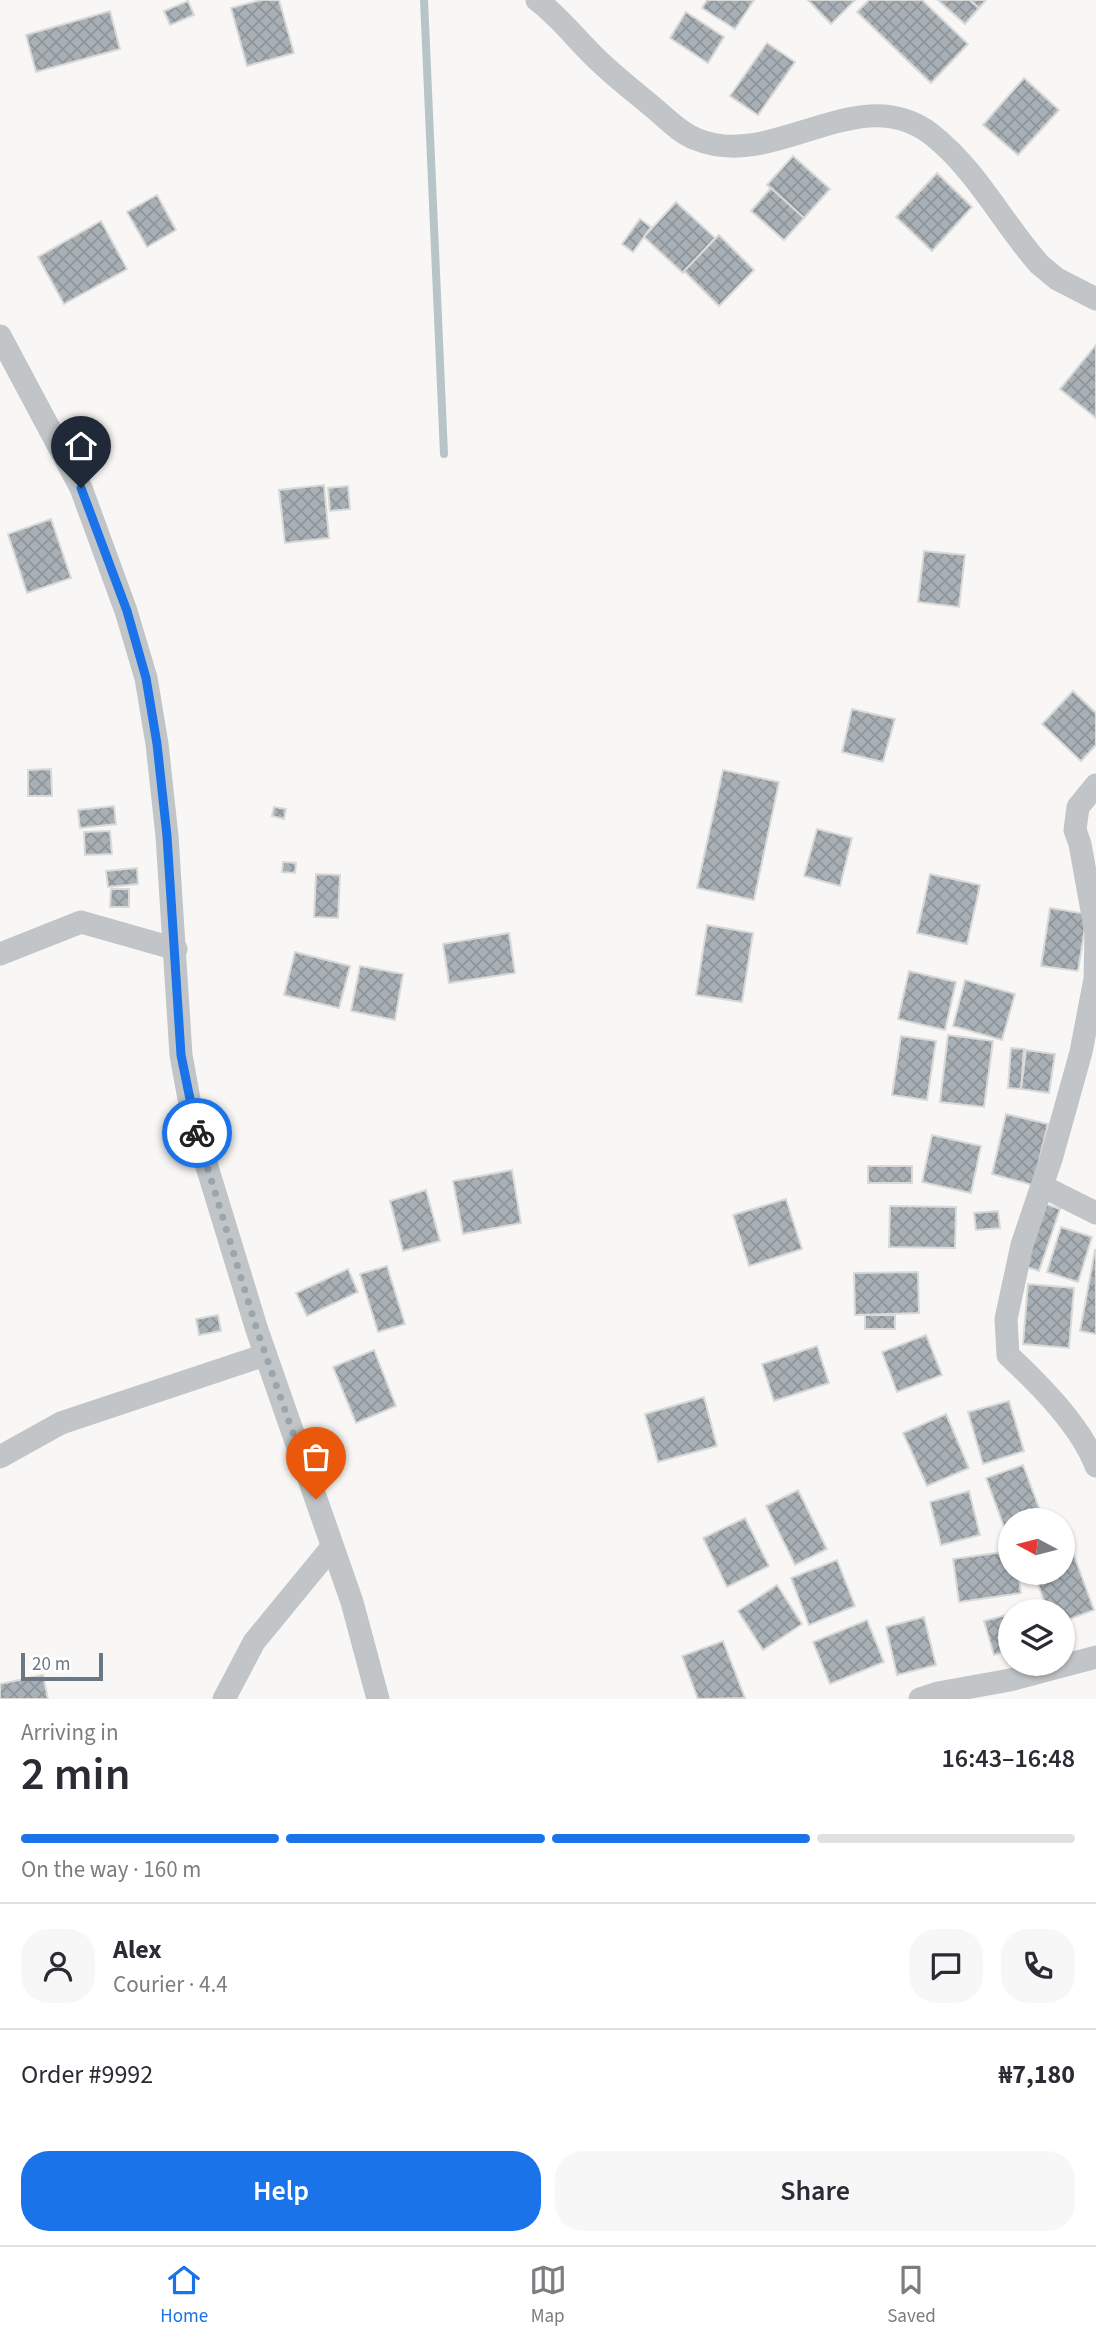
<!DOCTYPE html>
<html lang="en">
<head>
<meta charset="utf-8">
<style>
	body { margin:0; font-family:"Source Sans 3",sans-serif; background:#f7f7f7; color:#2b2b33; height:100vh; display:flex; flex-direction:column; font-size:26px; white-space:nowrap }
	* { box-sizing:border-box; margin:0 }
	p { font-size:23px; color:#7c7c81 }
	.icon { flex:none; width:38px; height:38px; fill:none; stroke:currentColor; stroke-width:2; stroke-linecap:round; stroke-linejoin:round }
	.map { position:relative; height:1699px; overflow:hidden }
	.details { display:flex; flex-direction:column; background:#fff; flex:1 }
	.details>* { flex:none }
	.needle { width:46px; rotate:277deg }
	.buttons { position:absolute; left:998px; top:1508px; display:grid; gap:14px }
	.buttons a { display:grid; place-items:center; width:77px; height:77px; border-radius:50%; background:#fff; box-shadow:0 2px 5px #0004; font-size:35px }
	.scale { position:absolute; left:21px; bottom:18px; width:82px; box-sizing:border-box; padding-left:7px; border:4px solid #687985; border-top:0; font-size:19px; line-height:24px; white-space:nowrap; color:#687985; -webkit-text-stroke:5px #fff; paint-order:stroke }
	.pin { position:absolute; display:grid; place-items:center; width:60px; height:60px; color:#fff; margin:-72px -30px; border-radius:50% 50% 50% 0; rotate:-45deg; box-shadow:0 0 7px #0007 }
	.pin .icon { rotate:45deg }
	.courier { position:absolute; display:grid; place-items:center; width:70px; height:70px; margin:-35px; border:5px solid #1a73e8; border-radius:50%; background:#fff; color:#222; box-shadow:0 2px 9px #0007 }
	.summary em { font-style:normal; font-weight:600 }
	.summary div { display:flex; flex-direction:column-reverse }
	.summary { display:flex; align-items:center; justify-content:space-between; height:119px; padding:0 21px }
	h1 { font-size:46px; font-weight:600; line-height:52px }
	.bar { display:grid; grid-template-columns:repeat(4,1fr); gap:10px 7px; align-content:center; height:84px; padding:0 21px }
	.bar i { height:9px; border-radius:5px; background:#e1e1e2 }
	.bar .current { background:#1a73e8 }
	.bar p { grid-column:span 4 }
	.line { display:flex; align-items:center; gap:18px; padding:0 21px; border-top:2px solid #e1e1e2 }
	.line div { flex:1 }
	.round { display:grid; place-items:center; flex:none; width:74px; height:74px; border-radius:28px; background:#f7f7f7 }
	.cta { display:flex; gap:14px; margin-top:auto; padding:14px 21px }
	.cta a { flex:1; height:80px; border-radius:28px; background:#1a73e8; color:#fff; font-size:28px; font-weight:600; line-height:80px; text-align:center }
	.cta a+a { background:#f7f7f7; color:#2b2b33 }
	.tab-bar { display:flex; justify-content:space-around; align-items:center; height:98px; border-top:2px solid #e1e1e2; background:#fff; font-size:19px; color:#7c7c81 }
	.tab-bar a { display:grid; justify-items:center; gap:4px }
	.tab-bar .current { color:#1a73e8 }
	.map>svg:first-child { display:block }
	.lines { fill:none; stroke-linecap:round; stroke-linejoin:round }
	.stream { stroke:#b8c5c8; stroke-width:8 }
	.building { fill:url(#building-cross-hatch); stroke:#d9d9d7; stroke-width:2 }
	.street { stroke:#c1c5c8; stroke-width:23 }
	.done { stroke:#9aa5ac; stroke-width:7; stroke-dasharray:0 12.6 }
	.route { stroke:#1a73e8; stroke-width:9 }
</style>
</head>
<body>
<div class="map">
<svg width="1096" height="1699" viewBox="0 0 1096 1699">
	<defs>
		<pattern id="building-cross-hatch" width="8" height="8" patternUnits="userSpaceOnUse" patternTransform="scale(1.75)"><rect width="8" height="8" fill="#a8b0b6"/><path d="M0 0l8 8M0 8l8-8" fill="none" stroke="#8d949a"/></pattern>
	</defs>
	<rect width="100%" height="100%" fill="#f8f7f5"/>
	<g class="lines">
		<polyline class="stream" points="424,0 444,454"/>
	</g>
	<g class="building">
		<polygon points="261,0 279,0 294,53 247,66 231,8"/>
		<polygon points="707,0 754,0 735,29 702,8"/>
		<polygon points="808,0 855,0 831,24"/>
		<polygon points="869,0 922,0 968,44 931,83 857,12"/>
		<polygon points="938,0 970,0 979,8 965,24"/>
		<polygon points="970,0 986,0 979,8"/>
		<polygon points="188,1 194,15 170,25 164,11"/>
		<polygon points="110,11 120,49 36,72 26,35"/>
		<polygon points="686,12 724,37 708,63 670,38"/>
		<polygon points="767,43 795,62 758,115 730,96"/>
		<polygon points="1024,78 1059,110 1018,155 983,125"/>
		<polygon points="793,156 830,189 804,218 767,185"/>
		<polygon points="937,173 972,207 932,251 896,217"/>
		<polygon points="771,188 804,218 784,240 751,211"/>
		<polygon points="157,195 176,230 147,247 127,212"/>
		<polygon points="676,202 715,238 683,273 644,237"/>
		<polygon points="640,219 651,227 633,252 622,244"/>
		<polygon points="101,221 127,269 64,304 38,257"/>
		<polygon points="719,235 754,270 719,306 684,271"/>
		<polygon points="1096,345 1096,418 1060,389"/>
		<polygon points="324,485 329,538 285,543 279,490"/>
		<polygon points="348,486 350,509 330,511 328,488"/>
		<polygon points="51,519 71,578 27,593 8,534"/>
		<polygon points="924,551 965,555 959,607 918,602"/>
		<polygon points="1073,691 1096,713 1096,745 1081,761 1042,724"/>
		<polygon points="852,709 895,719 883,762 842,752"/>
		<polygon points="51,769 52,796 28,796 28,770"/>
		<polygon points="723,770 779,782 754,900 697,888"/>
		<polygon points="114,806 116,824 80,828 78,810"/>
		<polygon points="274,807 286,809 284,819 272,816"/>
		<polygon points="817,829 852,838 840,886 804,876"/>
		<polygon points="110,831 112,854 85,855 84,832"/>
		<polygon points="283,862 296,863 295,873 282,872"/>
		<polygon points="137,868 138,884 108,887 106,871"/>
		<polygon points="316,874 340,875 338,918 314,917"/>
		<polygon points="930,874 980,885 967,944 917,933"/>
		<polygon points="111,889 129,889 129,907 110,907"/>
		<polygon points="1050,908 1087,914 1078,971 1041,966"/>
		<polygon points="707,925 753,933 742,1002 696,995"/>
		<polygon points="509,933 515,973 449,983 443,944"/>
		<polygon points="295,952 350,966 339,1008 284,995"/>
		<polygon points="360,966 403,974 395,1020 351,1011"/>
		<polygon points="909,971 956,982 945,1030 898,1019"/>
		<polygon points="965,980 1015,994 1002,1040 953,1026"/>
		<polygon points="948,1035 993,1041 984,1107 940,1102"/>
		<polygon points="901,1036 936,1041 927,1100 892,1095"/>
		<polygon points="1011,1048 1024,1049 1021,1089 1008,1088"/>
		<polygon points="1026,1050 1055,1054 1049,1093 1021,1089"/>
		<polygon points="1006,1114 1048,1124 1033,1185 992,1174"/>
		<polygon points="932,1135 981,1146 971,1193 922,1182"/>
		<rect x="868" y="1166" width="44" height="17"/>
		<polygon points="512,1170 521,1223 463,1234 453,1181"/>
		<polygon points="426,1190 440,1241 403,1251 390,1201"/>
		<polygon points="786,1199 802,1249 749,1266 733,1215"/>
		<polygon points="1045,1204 1060,1209 1039,1271 1024,1266"/>
		<polygon points="890,1206 956,1207 955,1248 889,1247"/>
		<polygon points="998,1211 1000,1228 976,1230 974,1213"/>
		<polygon points="1061,1227 1092,1237 1078,1282 1047,1272"/>
		<polygon points="1095,1250 1096,1250 1096,1334 1080,1331"/>
		<polygon points="387,1266 405,1324 378,1332 360,1274"/>
		<polygon points="348,1269 358,1292 307,1316 296,1293"/>
		<polygon points="918,1272 919,1313 855,1315 854,1273"/>
		<polygon points="1028,1284 1074,1288 1069,1348 1023,1344"/>
		<polygon points="218,1315 221,1331 199,1335 196,1319"/>
		<rect x="865" y="1315" width="30" height="14"/>
		<polygon points="926,1335 942,1375 897,1392 882,1352"/>
		<polygon points="817,1346 829,1383 774,1401 762,1364"/>
		<polygon points="374,1350 396,1406 356,1423 333,1367"/>
		<polygon points="704,1397 717,1446 658,1462 645,1414"/>
		<polygon points="1009,1401 1024,1451 983,1464 968,1412"/>
		<polygon points="946,1414 969,1468 927,1486 903,1433"/>
		<polygon points="1023,1465 1044,1521 1010,1521 1010,1543 986,1478"/>
		<polygon points="798,1490 827,1549 795,1565 766,1506"/>
		<polygon points="969,1491 980,1535 941,1545 930,1502"/>
		<polygon points="745,1518 769,1566 727,1587 703,1538"/>
		<polygon points="1065,1531 1094,1610 1062,1622 1062,1612 1048,1612 1034,1573 1062,1573 1062,1532"/>
		<polygon points="1010,1551 1010,1573 1018,1573 1021,1593 959,1602 953,1559"/>
		<polygon points="837,1560 855,1606 809,1625 791,1578"/>
		<polygon points="777,1585 802,1624 763,1650 738,1611"/>
		<polygon points="1010,1614 1010,1650 994,1655 984,1621"/>
		<polygon points="924,1617 936,1665 897,1675 886,1627"/>
		<polygon points="867,1620 884,1662 830,1684 813,1642"/>
		<polygon points="723,1641 745,1698 698,1699 682,1656"/>
		<polygon points="43,1675 48,1699 0,1699 0,1684"/>
	</g>
	<g class="lines">
		<g class="street">
			<path d="M537 0C563 20 578 42 601 63 618 79 636 93 654 108 667 119 680 133 696 139 774 172 858 78 931 134 976 169 1002 222 1039 264L1057 279 1096 299"/>
			<polyline points="0,336 81,488 126,611 146,678 157,744 167,836 181,1055 193,1121 257,1330 352,1602 378,1699"/>
			<path d="M1096 785 1078 807 1075 830 1080 844 1096 933 1095 979 1081 1052 1052 1156 1022 1245 1006 1319 1008 1355C1039 1384 1081 1426 1096 1466"/>
			<polyline points="0,954 81,922 176,949"/>
			<polyline points="1042,1186 1096,1213"/>
			<polyline points="0,1457 61,1423 265,1355"/>
			<polyline points="224,1699 254,1642 332,1547"/>
			<polyline points="920,1699 938,1693 1010,1680 1096,1657"/>
		</g>
	</g>
	<g class="lines">
		<polyline class="done" points="197,1133 257,1330 316,1499"/>
		<polyline class="route" points="81,488 127,611 146,678 157,744 167,836 181,1055 197,1133"/>
	</g>
</svg>
<div class="buttons">
<a><svg class="needle" viewBox="-14 -14 28 28"><path d="M0-13l5 13h-10z" fill="#e53935"/><path d="M0 13l5-13h-10z" fill="#7c7c81"/></svg></a>
<a><svg class="icon" aria-label="layers" viewBox="0 0 24 24"><path d="M12 4l9 5-9 5-9-5zM3 14l9 5 9-5"/></svg></a>
</div>
<div class="scale">20 m</div>
<div class="pin" style="left:316px;top:1499px;background:#ea580c"><svg class="icon" aria-label="bag" viewBox="0 0 24 24"><path d="M5 8h14l-1 12H6zM9 8a3 3 0 0 1 6 0"/></svg></div>
<div class="pin" style="left:81px;top:488px;background:#1f2937"><svg class="icon" aria-label="home" viewBox="0 0 24 24"><path d="M3 11l9-7 9 7M6 9v11h12V9"/></svg></div>
<div class="courier" style="left:197px;top:1133px"><svg class="icon" aria-label="bike" viewBox="0 0 24 24"><circle cx="6" cy="16" r="4"/><circle cx="18" cy="16" r="4"/><path d="M6 16l4-8h5l3 8M10 8l3 8H6M13 5h3"/></svg></div>
</div>
<section class="details">
<div class="summary"><div><h1>2 min</h1><p>Arriving in</p></div><em>16:43–16:48</em></div>
<div class="bar"><i class="current"></i><i class="current"></i><i class="current"></i><i></i><p>On the way · 160 m</p></div>
<div class="line" style="height:126px"><a class="round"><svg class="icon" aria-label="person" viewBox="0 0 24 24"><circle cx="12" cy="8" r="4"/><path d="M4 21q1-7 8-7t8 7"/></svg></a><div><b>Alex</b><p>Courier · 4.4</p></div><a class="round"><svg class="icon" aria-label="chat" viewBox="0 0 24 24"><path d="M4 5h16v11H9l-5 4z"/></svg></a><a class="round"><svg class="icon" aria-label="phone" viewBox="0 0 24 24"><path d="M5 4h4l2 5-3 2q2 4 5 5l2-3 5 2v4C11 20 4 13 5 4z"/></svg></a></div>
<div class="line" style="height:91px"><div>Order #9992</div><b>₦7,180</b></div>
<div class="cta"><a>Help</a><a>Share</a></div>
</section>
<nav class="tab-bar">
<a class="current"><svg class="icon" aria-label="home" viewBox="0 0 24 24"><path d="M3 11l9-7 9 7M6 9v11h12V9"/></svg>Home</a>
<a><svg class="icon" aria-label="map" viewBox="0 0 24 24"><path d="M3 6l6-2 6 2 6-2v14l-6 2-6-2-6 2zM9 4v14M15 6v14"/></svg>Map</a>
<a><svg class="icon" aria-label="saved" viewBox="0 0 24 24"><path d="M7 4h10v16l-5-4-5 4z"/></svg>Saved</a>
</nav>
</body>
</html>
